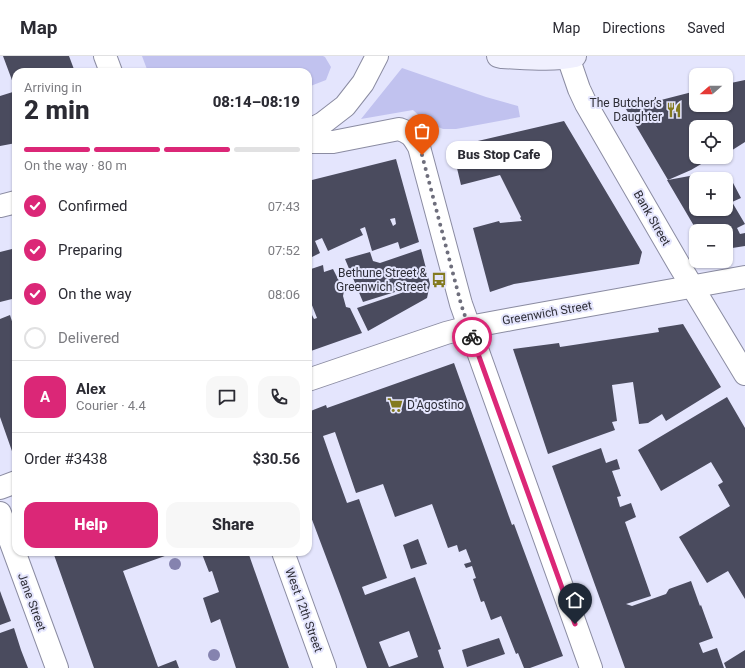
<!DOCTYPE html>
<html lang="en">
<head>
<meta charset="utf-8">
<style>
	body { margin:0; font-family:Roboto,sans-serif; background:#f7f7f7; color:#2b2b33; height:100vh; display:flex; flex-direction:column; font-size:15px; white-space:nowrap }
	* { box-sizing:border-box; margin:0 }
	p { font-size:13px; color:#7c7c81 }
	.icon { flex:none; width:22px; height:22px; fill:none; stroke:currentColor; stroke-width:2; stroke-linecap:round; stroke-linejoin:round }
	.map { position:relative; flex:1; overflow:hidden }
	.side { position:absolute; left:12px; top:12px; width:300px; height:488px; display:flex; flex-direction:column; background:#fff; border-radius:12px; box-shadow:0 1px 3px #0004 }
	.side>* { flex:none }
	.needle { width:26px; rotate:250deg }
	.controls { position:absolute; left:689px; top:12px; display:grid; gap:8px }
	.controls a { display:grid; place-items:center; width:44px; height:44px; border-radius:8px; background:#fff; box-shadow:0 1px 3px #0004; font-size:20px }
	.pin { position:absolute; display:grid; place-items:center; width:34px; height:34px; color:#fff; margin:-41px -17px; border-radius:50% 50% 50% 0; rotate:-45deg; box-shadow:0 0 4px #0007 }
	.pin .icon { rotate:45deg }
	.courier { position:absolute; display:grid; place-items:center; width:40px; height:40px; margin:-20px; border:3px solid #db2777; border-radius:50%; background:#fff; color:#222; box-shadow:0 1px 5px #0007 }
	.bubble { position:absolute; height:28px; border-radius:12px; background:#fff; box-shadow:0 1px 3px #0004; font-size:13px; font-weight:800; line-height:28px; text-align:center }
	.overview em { font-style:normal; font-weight:800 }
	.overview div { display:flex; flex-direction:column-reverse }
	.overview { display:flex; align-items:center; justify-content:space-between; height:68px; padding:0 12px }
	h1 { font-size:26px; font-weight:800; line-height:30px }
	.bar { display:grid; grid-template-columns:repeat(4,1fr); gap:6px 4px; align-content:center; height:48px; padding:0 12px }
	.bar i { height:5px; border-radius:3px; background:#e1e1e2 }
	.bar .on { background:#db2777 }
	.bar p { grid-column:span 4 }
	.line { display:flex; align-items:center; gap:10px; padding:0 12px; border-top:1px solid #e1e1e2 }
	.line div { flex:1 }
	.round { display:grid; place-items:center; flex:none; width:42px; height:42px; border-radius:12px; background:#f7f7f7 }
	ol { padding:0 12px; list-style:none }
	li { display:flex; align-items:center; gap:12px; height:44px }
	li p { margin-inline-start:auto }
	li .icon { padding:4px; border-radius:50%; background:#db2777; color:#fff; stroke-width:4 }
	li:last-child { color:#7c7c81 }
	li i { width:22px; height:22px; border:2px solid #e1e1e2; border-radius:50% }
	.cta { display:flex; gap:8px; margin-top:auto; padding:8px 12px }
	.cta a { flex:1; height:46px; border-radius:12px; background:#db2777; color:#fff; font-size:16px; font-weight:800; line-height:46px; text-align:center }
	.cta a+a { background:#f7f7f7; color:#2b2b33 }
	header { display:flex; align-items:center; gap:24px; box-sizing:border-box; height:56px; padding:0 20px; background:#fff; border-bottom:1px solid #e1e1e2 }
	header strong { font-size:19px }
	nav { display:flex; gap:22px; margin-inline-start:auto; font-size:14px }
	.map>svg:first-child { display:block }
	.green { fill:#c1c2ef }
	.building { fill:#4a4b5e; fill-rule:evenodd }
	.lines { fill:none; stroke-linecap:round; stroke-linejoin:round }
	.street-casing { stroke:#8b8ca2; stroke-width:24 }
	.secondary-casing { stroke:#8b8ca2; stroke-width:24 }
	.street { stroke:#fff; stroke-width:22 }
	.secondary { stroke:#f0f0fe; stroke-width:22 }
	.tree { fill:#8583af }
	.done { stroke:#6e6e7c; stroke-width:4; stroke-dasharray:0 7.2 }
	.route { stroke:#db2777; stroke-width:5 }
	.labels { text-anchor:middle; stroke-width:4; stroke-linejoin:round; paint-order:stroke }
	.poi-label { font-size:12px; fill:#2e2e37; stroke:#e4e5fd; text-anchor:end }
	.street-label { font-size:12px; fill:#2e2e37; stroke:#e4e5fd }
</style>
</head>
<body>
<header>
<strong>Map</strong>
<nav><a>Map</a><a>Directions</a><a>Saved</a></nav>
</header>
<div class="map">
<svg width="745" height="612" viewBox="0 0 745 612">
	<rect width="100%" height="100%" fill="#e4e5fd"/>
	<g class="green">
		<polygon points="142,0 323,0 325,1 331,11 326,24 308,31 308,16 148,16"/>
		<polygon points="402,12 486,41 518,50 520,61 456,73 443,73 426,66 413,54 361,63"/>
	</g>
	<g class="building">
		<polygon points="3,0 69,0 75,16 16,16 16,87 0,90 0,40 16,35"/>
		<polygon points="745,24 745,86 726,98 726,71 696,71 696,101 713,101 691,114 668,124 711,116 714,123 696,123 696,153 726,153 726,127 732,125 741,142 732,146 745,168 737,172 740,178 745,177 745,190 726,193 726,175 697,175 667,124 668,124 626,53 696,35 696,49 726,49 726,28"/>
		<polygon points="564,65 642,196 639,208 514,228 490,236 473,172 499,165 500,167 522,165 520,162 521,161 500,119 461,129 452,91"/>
		<path d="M396 103 419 186 400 193 398 186 372 195 365 171 360 173 363 179 328 195 322 182 315 185 320 197 308 203V125ZM395 162 396 168 393 170 390 163Z"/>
		<polygon points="16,192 16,242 0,246 0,196"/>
		<polygon points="421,193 430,228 427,242 368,275 357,252 404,236 402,230 394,233 395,236 363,246 345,203 370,196 373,205 380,207"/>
		<polygon points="323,209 324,216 333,213 344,235 343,240 346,251 350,252 362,277 308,296 308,261 312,259 314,263 317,262 308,239 308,214"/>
		<polygon points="10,259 16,278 16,336 12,338 16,351 16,397 13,398 0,361 0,263"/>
		<polygon points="683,268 721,331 666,365 662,358 648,367 639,368 633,326 612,329 617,365 612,366 615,374 548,398 513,293 559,287 560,291 659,276 658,272"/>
		<path d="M454 307 512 469 514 468 521 487 563 600 530 612H524L518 597 516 598 501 560 491 564 484 545 481 546 473 523 476 522 472 510 466 512 464 508 471 506 466 493 459 496 457 489 448 492 432 448 395 461 383 428 356 437 335 376 323 380 331 403 347 447 359 443 387 522 362 531 365 539 415 521 441 593 438 594 444 612H367L340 538 308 453V356L326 349 327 352ZM409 575 418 601 389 611 379 586Z"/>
		<polygon points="727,341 745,372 745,543 728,515 707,527 679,481 730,450 718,429 723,426 711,406 661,435 638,394"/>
		<polygon points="601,392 606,407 617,403 620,413 612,415 621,440 617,441 620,451 631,447 636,461 625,466 651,540 626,548 632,550 666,538 669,533 691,525 700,550 701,549 713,582 699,587 703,597 717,592 724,612 625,612 552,410"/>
		<polygon points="418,483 427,508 411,513 403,489"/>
		<polygon points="53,496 176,496 123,515 158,611 176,604 179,612 94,612"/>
		<polygon points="204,496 248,496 289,612 236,612 220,563 211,567 203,542 219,536 212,515 209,516 202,498 204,497"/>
		<polygon points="0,535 11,565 0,569"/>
		<polygon points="14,572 21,594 28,612 0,612 0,577"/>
		<polygon points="499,582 505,598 467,611 462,594"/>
		<polygon points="745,594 745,612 726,612 724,607"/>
	</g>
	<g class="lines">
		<defs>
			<g id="street">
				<polyline points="105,0 111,16"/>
				<polyline points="568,1 579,33 586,48 678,207 745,318"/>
				<polyline points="308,75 323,67 345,50 363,27 377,0"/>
				<path d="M308 86H333L399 73C411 77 413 81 419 91L461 248 591 612"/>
				<polyline points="0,150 16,146"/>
				<polyline points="308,324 446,277 469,271 512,263 745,221"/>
				<polyline points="0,432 16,426"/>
				<polyline points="0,457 57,612"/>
				<polyline points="283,496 325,612"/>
			</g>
			<path id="secondary" d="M498 0 502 1C526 2 551 5 575 0"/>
		</defs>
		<use href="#street" class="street-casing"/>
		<use href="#secondary" class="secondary-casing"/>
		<use href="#street" class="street"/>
		<use href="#secondary" class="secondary"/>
	</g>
	<g class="tree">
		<circle cx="175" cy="508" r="6"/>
		<circle cx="214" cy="599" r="6"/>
	</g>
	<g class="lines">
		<polyline class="done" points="422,99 461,248 472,281"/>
		<polyline class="route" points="472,281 575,568"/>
	</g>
	<defs>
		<symbol id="restaurant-bare" viewBox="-9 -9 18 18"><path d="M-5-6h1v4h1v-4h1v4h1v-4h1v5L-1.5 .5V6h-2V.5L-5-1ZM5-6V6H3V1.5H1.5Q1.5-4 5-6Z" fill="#837a20" stroke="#e4e5fd" stroke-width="2.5" paint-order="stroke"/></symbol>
		<symbol id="bus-bare" viewBox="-9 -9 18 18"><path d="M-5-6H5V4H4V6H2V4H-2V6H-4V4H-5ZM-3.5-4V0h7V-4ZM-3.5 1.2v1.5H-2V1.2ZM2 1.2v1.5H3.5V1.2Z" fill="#837a20" stroke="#e4e5fd" stroke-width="2.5" paint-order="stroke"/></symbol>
		<symbol id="supermarket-bare" viewBox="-9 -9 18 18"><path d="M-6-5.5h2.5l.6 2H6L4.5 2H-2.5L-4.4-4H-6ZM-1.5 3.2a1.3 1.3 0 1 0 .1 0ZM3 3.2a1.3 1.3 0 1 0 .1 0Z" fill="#837a20" stroke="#e4e5fd" stroke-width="2.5" paint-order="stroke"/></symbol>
	</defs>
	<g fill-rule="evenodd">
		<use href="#restaurant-bare" x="663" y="43" width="22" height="22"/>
		<use href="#bus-bare" x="428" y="213" width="22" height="22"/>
		<use href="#supermarket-bare" x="384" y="338" width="22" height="22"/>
	</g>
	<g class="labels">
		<g class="poi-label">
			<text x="662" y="51">The Butcher’s<tspan x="662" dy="14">Daughter</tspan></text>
			<text x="427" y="221">Bethune Street &amp;<tspan x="427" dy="14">Greenwich Street</tspan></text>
			<text x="407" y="353" text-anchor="start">D'Agostino</text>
		</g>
		<g class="street-label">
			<text transform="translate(652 162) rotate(60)" y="4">Bank Street</text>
			<text transform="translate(547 257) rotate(-10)" y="4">Greenwich Street</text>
			<text transform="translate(32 546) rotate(70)" y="4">Jane Street</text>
			<text transform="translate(304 554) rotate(70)" y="4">West 12th Street</text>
		</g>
	</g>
</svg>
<div class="controls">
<a><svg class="needle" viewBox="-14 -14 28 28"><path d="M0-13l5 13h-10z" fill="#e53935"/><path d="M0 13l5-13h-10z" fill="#7c7c81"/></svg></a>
<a><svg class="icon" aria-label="locate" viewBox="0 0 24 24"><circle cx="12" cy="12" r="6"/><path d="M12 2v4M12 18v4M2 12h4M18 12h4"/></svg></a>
<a>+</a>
<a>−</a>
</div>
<div class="pin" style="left:422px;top:99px;background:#ea580c"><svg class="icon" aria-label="bag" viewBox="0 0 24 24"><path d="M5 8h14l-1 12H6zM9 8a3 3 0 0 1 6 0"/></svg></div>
<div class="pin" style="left:575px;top:568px;background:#1f2937"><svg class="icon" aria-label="home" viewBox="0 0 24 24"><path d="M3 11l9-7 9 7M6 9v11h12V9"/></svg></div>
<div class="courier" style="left:472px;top:281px"><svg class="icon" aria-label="bike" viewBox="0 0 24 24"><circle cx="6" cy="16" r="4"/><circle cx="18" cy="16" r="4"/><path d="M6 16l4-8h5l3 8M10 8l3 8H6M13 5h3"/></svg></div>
<div class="bubble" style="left:446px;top:85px;width:106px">Bus Stop Cafe</div>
<section class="side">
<div class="overview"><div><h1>2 min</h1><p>Arriving in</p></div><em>08:14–08:19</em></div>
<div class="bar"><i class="on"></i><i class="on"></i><i class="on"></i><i></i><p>On the way · 80 m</p></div>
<ol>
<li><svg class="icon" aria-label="check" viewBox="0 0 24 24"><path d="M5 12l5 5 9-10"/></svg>Confirmed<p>07:43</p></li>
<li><svg class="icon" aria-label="check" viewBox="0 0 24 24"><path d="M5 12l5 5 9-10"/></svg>Preparing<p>07:52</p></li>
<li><svg class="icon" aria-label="check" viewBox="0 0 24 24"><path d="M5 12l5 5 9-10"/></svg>On the way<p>08:06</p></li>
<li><i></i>Delivered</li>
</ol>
<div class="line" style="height:72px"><b class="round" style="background:#db2777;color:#fff">A</b><div><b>Alex</b><p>Courier · 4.4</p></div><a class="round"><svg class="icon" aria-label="chat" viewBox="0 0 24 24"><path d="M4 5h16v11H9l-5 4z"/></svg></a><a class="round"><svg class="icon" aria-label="phone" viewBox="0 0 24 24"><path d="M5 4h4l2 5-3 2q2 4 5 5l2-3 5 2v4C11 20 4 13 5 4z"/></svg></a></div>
<div class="line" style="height:52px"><div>Order #3438</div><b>$30.56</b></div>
<div class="cta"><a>Help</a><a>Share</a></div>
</section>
</div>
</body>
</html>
